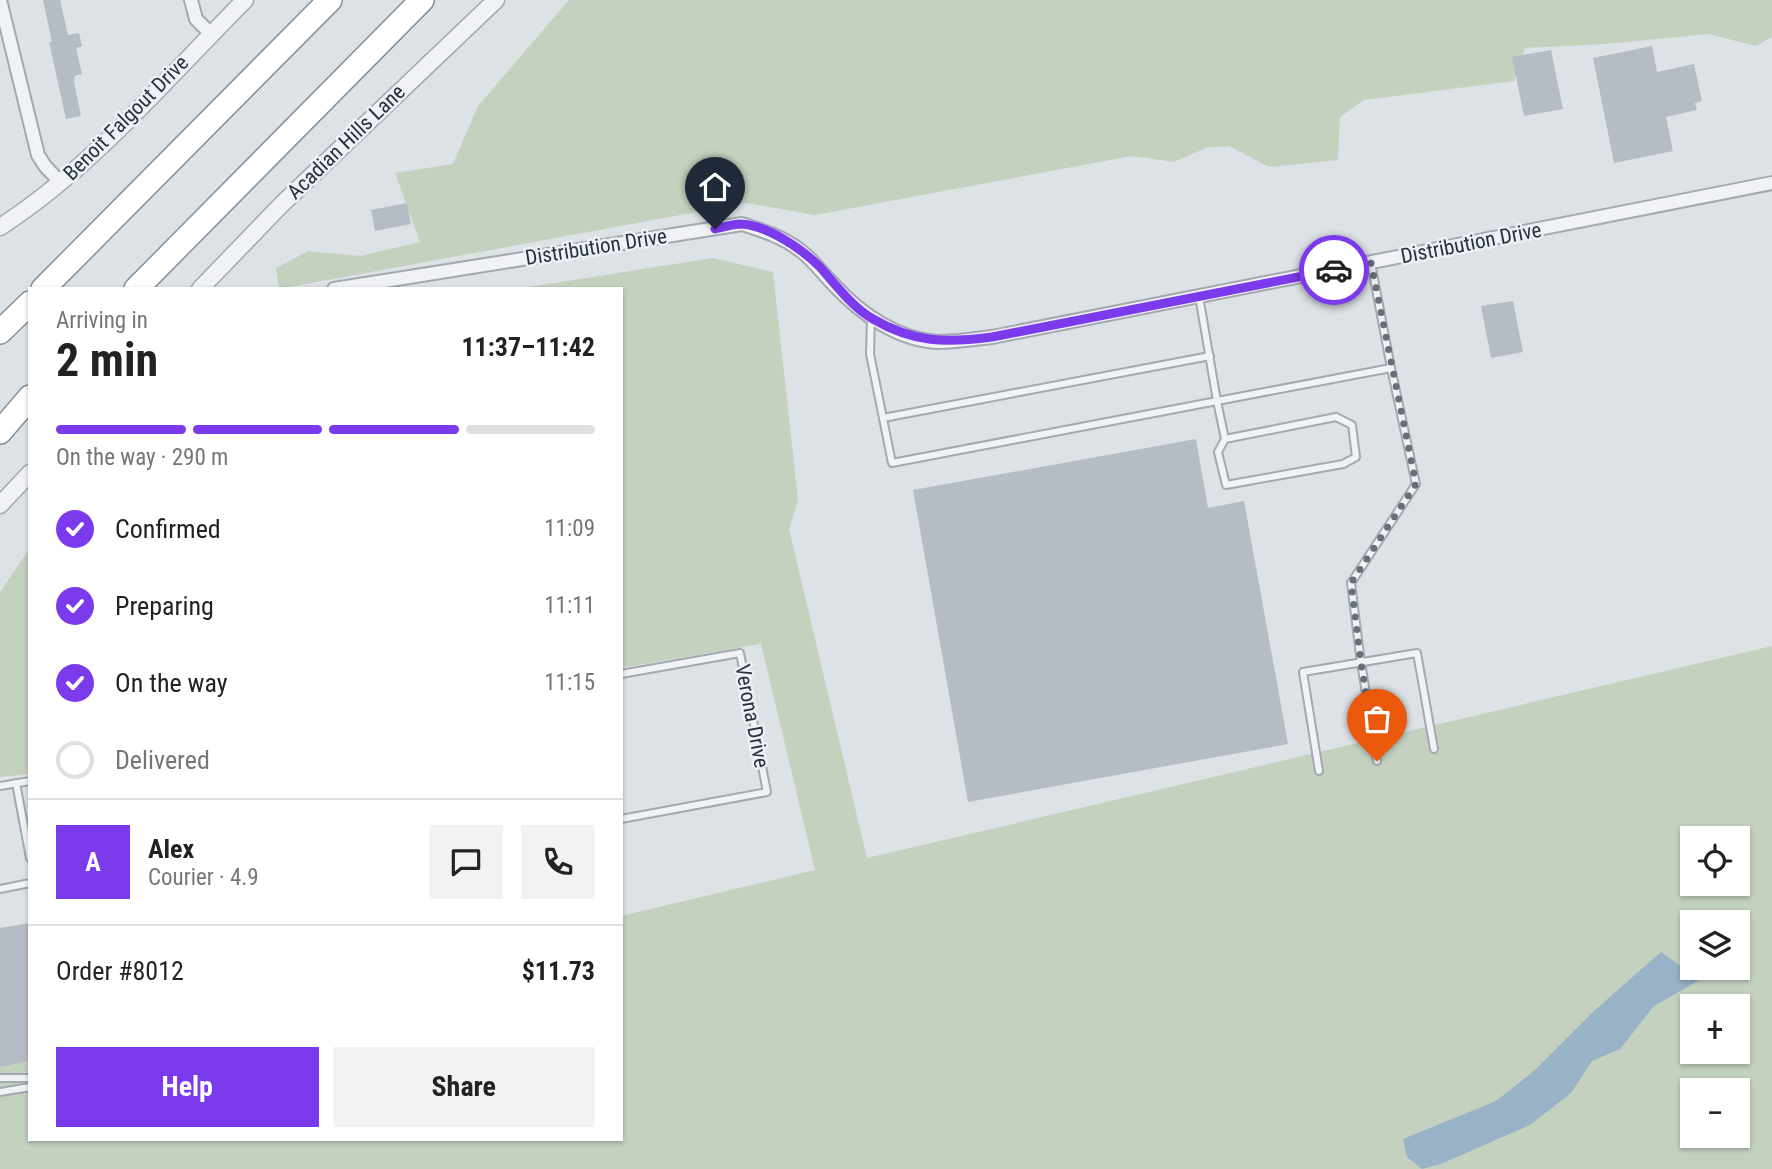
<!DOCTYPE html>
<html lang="en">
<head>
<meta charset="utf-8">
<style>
	body { margin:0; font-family:"Roboto Condensed",sans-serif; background:#f2f2f2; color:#222; height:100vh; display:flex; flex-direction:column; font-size:26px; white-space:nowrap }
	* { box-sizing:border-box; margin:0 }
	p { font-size:23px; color:#767676 }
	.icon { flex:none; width:38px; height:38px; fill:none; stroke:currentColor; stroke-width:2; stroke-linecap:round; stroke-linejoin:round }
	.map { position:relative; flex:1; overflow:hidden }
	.details { position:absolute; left:28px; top:287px; width:595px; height:854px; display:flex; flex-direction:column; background:#fff; border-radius:0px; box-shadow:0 2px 5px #0004 }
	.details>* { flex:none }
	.controls { position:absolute; left:1680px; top:826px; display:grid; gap:14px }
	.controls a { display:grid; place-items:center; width:70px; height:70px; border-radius:0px; background:#fff; box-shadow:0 2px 5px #0004; font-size:35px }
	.pin { position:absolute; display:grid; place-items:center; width:60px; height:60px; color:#fff; margin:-72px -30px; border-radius:50% 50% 50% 0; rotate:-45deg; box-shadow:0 0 7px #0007 }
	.pin .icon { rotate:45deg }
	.courier { position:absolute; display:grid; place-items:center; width:70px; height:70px; margin:-35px; border:5px solid #7c3aed; border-radius:50%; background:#fff; color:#222; box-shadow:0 2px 9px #0007 }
	.summary em { font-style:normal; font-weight:700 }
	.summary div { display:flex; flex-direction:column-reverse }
	.summary { display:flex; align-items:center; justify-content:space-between; height:119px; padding:0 28px }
	h1 { font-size:46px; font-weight:700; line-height:52px }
	.bar { display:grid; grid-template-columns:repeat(4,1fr); gap:10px 7px; align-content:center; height:84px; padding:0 28px }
	.bar i { height:9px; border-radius:5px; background:#e0e0e0 }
	.bar .on { background:#7c3aed }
	.bar p { grid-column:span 4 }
	.line { display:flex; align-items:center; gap:18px; padding:0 28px; border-top:2px solid #e0e0e0 }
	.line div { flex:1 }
	.round { display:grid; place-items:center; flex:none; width:74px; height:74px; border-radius:0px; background:#f2f2f2 }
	ol { padding:0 28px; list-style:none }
	li { display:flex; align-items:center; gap:21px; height:77px }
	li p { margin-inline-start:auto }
	li .icon { padding:7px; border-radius:50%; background:#7c3aed; color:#fff; stroke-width:4 }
	li:last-child { color:#767676 }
	li i { width:38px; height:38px; border:4px solid #e0e0e0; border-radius:50% }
	.action { display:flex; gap:14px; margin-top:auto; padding:14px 28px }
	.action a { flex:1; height:80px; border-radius:0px; background:#7c3aed; color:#fff; font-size:28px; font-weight:700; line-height:80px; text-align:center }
	.action a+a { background:#f2f2f2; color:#222 }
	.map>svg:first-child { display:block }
	.green { fill:#c5d1bf; fill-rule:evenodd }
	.water { fill:#98b3c7 }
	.building { fill:#b5bcc4 }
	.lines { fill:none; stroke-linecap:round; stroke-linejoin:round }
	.service-casing { stroke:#a3a9b1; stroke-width:10 }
	.minor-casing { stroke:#a3a9b1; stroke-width:16 }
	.tertiary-casing { stroke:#a3a9b1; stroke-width:19 }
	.motorway-casing { stroke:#85919d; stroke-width:26 }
	.service { stroke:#f0f2f5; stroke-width:6 }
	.minor { stroke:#f0f2f5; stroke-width:12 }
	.tertiary { stroke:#f0f2f5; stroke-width:16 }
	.motorway { stroke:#fff; stroke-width:23 }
	.done { stroke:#676f78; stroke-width:7; stroke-dasharray:0 12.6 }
	.route { stroke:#7c3aed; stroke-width:9 }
	.labels { text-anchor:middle; stroke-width:5; stroke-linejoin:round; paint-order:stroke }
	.street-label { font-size:21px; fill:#27313d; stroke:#edf1f5 }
</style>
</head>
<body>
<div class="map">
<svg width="1772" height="1169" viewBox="0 0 1772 1169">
	<rect width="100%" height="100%" fill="#dde2e7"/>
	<g class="green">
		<polygon points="569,0 1772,0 1772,37 1756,46 1708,34 1605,44 1525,48 1514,81 1364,100 1340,117 1338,160 1269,167 1229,146 1206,148 1174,162 1132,156 815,215 746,203 279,289 276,268 308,251 360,256 420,242 395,173 453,164 478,106"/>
		<path d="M713 258 773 272 798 500 789 529 867 858 1772 646V1169H0V1061L30 1054V1139H621V916L815 870 761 644 621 668V289H516ZM1692 838H1738V884H1692ZM1692 922H1738V968H1692ZM1692 1006H1738V1052H1692ZM1692 1090H1738V1136H1692Z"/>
		<polygon points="30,548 30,774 0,777 0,592"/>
	</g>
	<polygon class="water" points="1661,952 1700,980 1654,1006 1620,1049 1592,1061 1571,1093 1530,1125 1441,1164 1422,1169 1407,1157 1403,1139 1496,1101 1535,1070 1595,1010"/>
	<g class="building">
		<polygon points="43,0 60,0 68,35 79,33 82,46 76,48 82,74 75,76 74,82 81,116 66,119 49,42 52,42"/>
		<polygon points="1652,46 1657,72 1694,64 1702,101 1695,103 1697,110 1666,117 1673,151 1614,163 1593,58"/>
		<polygon points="1551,50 1563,109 1524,116 1512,57"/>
		<polygon points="407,203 411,224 375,231 371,210"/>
		<polygon points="1513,301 1523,352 1491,358 1481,306"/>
		<polygon points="1196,439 1208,508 1244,501 1288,744 968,802 913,490"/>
		<polygon points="30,923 30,1061 0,1067 0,928"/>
	</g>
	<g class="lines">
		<defs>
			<g id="service">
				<polyline points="871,318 870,354 892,463 1217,401 1199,296"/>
				<polyline points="883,418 1210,356"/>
				<polyline points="1225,439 1218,452 1226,485 1343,464 1356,457 1352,425 1336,417 1225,439 1217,401 1391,368 1371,263"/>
				<polyline points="621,674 740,653 767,792 621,819"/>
				<polyline points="1377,761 1361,663 1351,583 1416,484 1391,368"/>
				<polyline points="1319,771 1303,672 1417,653 1434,749"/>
				<polyline points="16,783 30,858"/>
				<polyline points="0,786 30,781"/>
				<polyline points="0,889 30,883"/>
				<polyline points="0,1078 30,1078"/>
				<polyline points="0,1092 30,1087"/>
			</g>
			<g id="minor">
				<polyline points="0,0 38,155 45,166 61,183"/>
				<polyline points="191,0 196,19 211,34"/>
				<path d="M334 289 742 224C764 231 783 237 801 251 814 261 823 274 835 286 861 314 898 340 938 342 956 342 974 339 992 337L1772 183"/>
			</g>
			<g id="tertiary">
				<path d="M0 227C93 167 167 78 245 0"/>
				<polyline points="200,289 282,204 496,0"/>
				<polyline points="0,505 30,473"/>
			</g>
			<g id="motorway">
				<polyline points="43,289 330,0"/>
				<polyline points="136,289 422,0"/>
				<polyline points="0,332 30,303"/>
				<polyline points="0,432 30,397"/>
			</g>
		</defs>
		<use href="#service" class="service-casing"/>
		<use href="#minor" class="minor-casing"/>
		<use href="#tertiary" class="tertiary-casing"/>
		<use href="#motorway" class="motorway-casing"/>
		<use href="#service" class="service"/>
		<use href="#minor" class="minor"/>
		<use href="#tertiary" class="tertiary"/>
		<use href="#motorway" class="motorway"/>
	</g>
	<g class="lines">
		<polyline class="done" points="1334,270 1371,263 1416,484 1351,583 1361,663 1377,761"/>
		<path class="route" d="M715 229C723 227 733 224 741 224 767 225 802 249 820 267 836 285 852 307 873 319 914 343 946 343 992 337L1334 270"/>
	</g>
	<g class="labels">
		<g class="street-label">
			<text transform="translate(126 118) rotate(-45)" y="7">Benoit Falgout Drive</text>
			<text transform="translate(346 142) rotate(-44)" y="7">Acadian Hills Lane</text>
			<text transform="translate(1471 243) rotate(-11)" y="7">Distribution Drive</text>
			<text transform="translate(596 247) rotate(-9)" y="7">Distribution Drive</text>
			<text transform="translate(752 716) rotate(79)" y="7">Verona Drive</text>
		</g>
	</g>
</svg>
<div class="controls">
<a><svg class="icon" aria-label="locate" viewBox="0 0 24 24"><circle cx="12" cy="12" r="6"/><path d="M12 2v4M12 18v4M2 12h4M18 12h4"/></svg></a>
<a><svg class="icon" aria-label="layers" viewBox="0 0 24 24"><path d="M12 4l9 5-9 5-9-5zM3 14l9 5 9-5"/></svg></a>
<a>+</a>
<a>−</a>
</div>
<div class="pin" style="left:1377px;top:761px;background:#ea580c"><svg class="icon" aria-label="bag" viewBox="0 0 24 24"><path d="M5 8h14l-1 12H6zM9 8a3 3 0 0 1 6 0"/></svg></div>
<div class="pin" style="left:715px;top:229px;background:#1f2937"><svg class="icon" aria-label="home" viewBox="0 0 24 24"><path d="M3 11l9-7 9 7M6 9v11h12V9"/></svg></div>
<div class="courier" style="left:1334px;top:270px"><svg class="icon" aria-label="car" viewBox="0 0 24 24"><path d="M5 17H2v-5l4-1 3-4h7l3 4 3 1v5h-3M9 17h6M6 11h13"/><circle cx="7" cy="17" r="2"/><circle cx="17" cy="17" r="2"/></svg></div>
<section class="details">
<div class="summary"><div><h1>2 min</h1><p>Arriving in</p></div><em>11:37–11:42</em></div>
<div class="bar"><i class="on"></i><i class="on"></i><i class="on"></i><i></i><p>On the way · 290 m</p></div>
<ol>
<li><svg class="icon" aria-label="check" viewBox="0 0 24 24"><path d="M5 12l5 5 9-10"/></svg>Confirmed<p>11:09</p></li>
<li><svg class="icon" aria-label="check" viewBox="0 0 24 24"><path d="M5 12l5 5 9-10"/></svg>Preparing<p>11:11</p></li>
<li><svg class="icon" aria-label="check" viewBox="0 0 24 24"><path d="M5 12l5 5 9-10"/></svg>On the way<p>11:15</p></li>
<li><i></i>Delivered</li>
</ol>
<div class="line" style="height:126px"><b class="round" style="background:#7c3aed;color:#fff">A</b><div><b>Alex</b><p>Courier · 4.9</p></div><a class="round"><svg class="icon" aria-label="chat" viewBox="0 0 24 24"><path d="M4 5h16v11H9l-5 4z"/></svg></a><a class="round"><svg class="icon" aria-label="phone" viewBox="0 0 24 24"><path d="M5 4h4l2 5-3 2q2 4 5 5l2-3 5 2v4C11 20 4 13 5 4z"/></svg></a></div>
<div class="line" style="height:91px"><div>Order #8012</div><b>$11.73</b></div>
<div class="action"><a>Help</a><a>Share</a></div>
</section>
</div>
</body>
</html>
